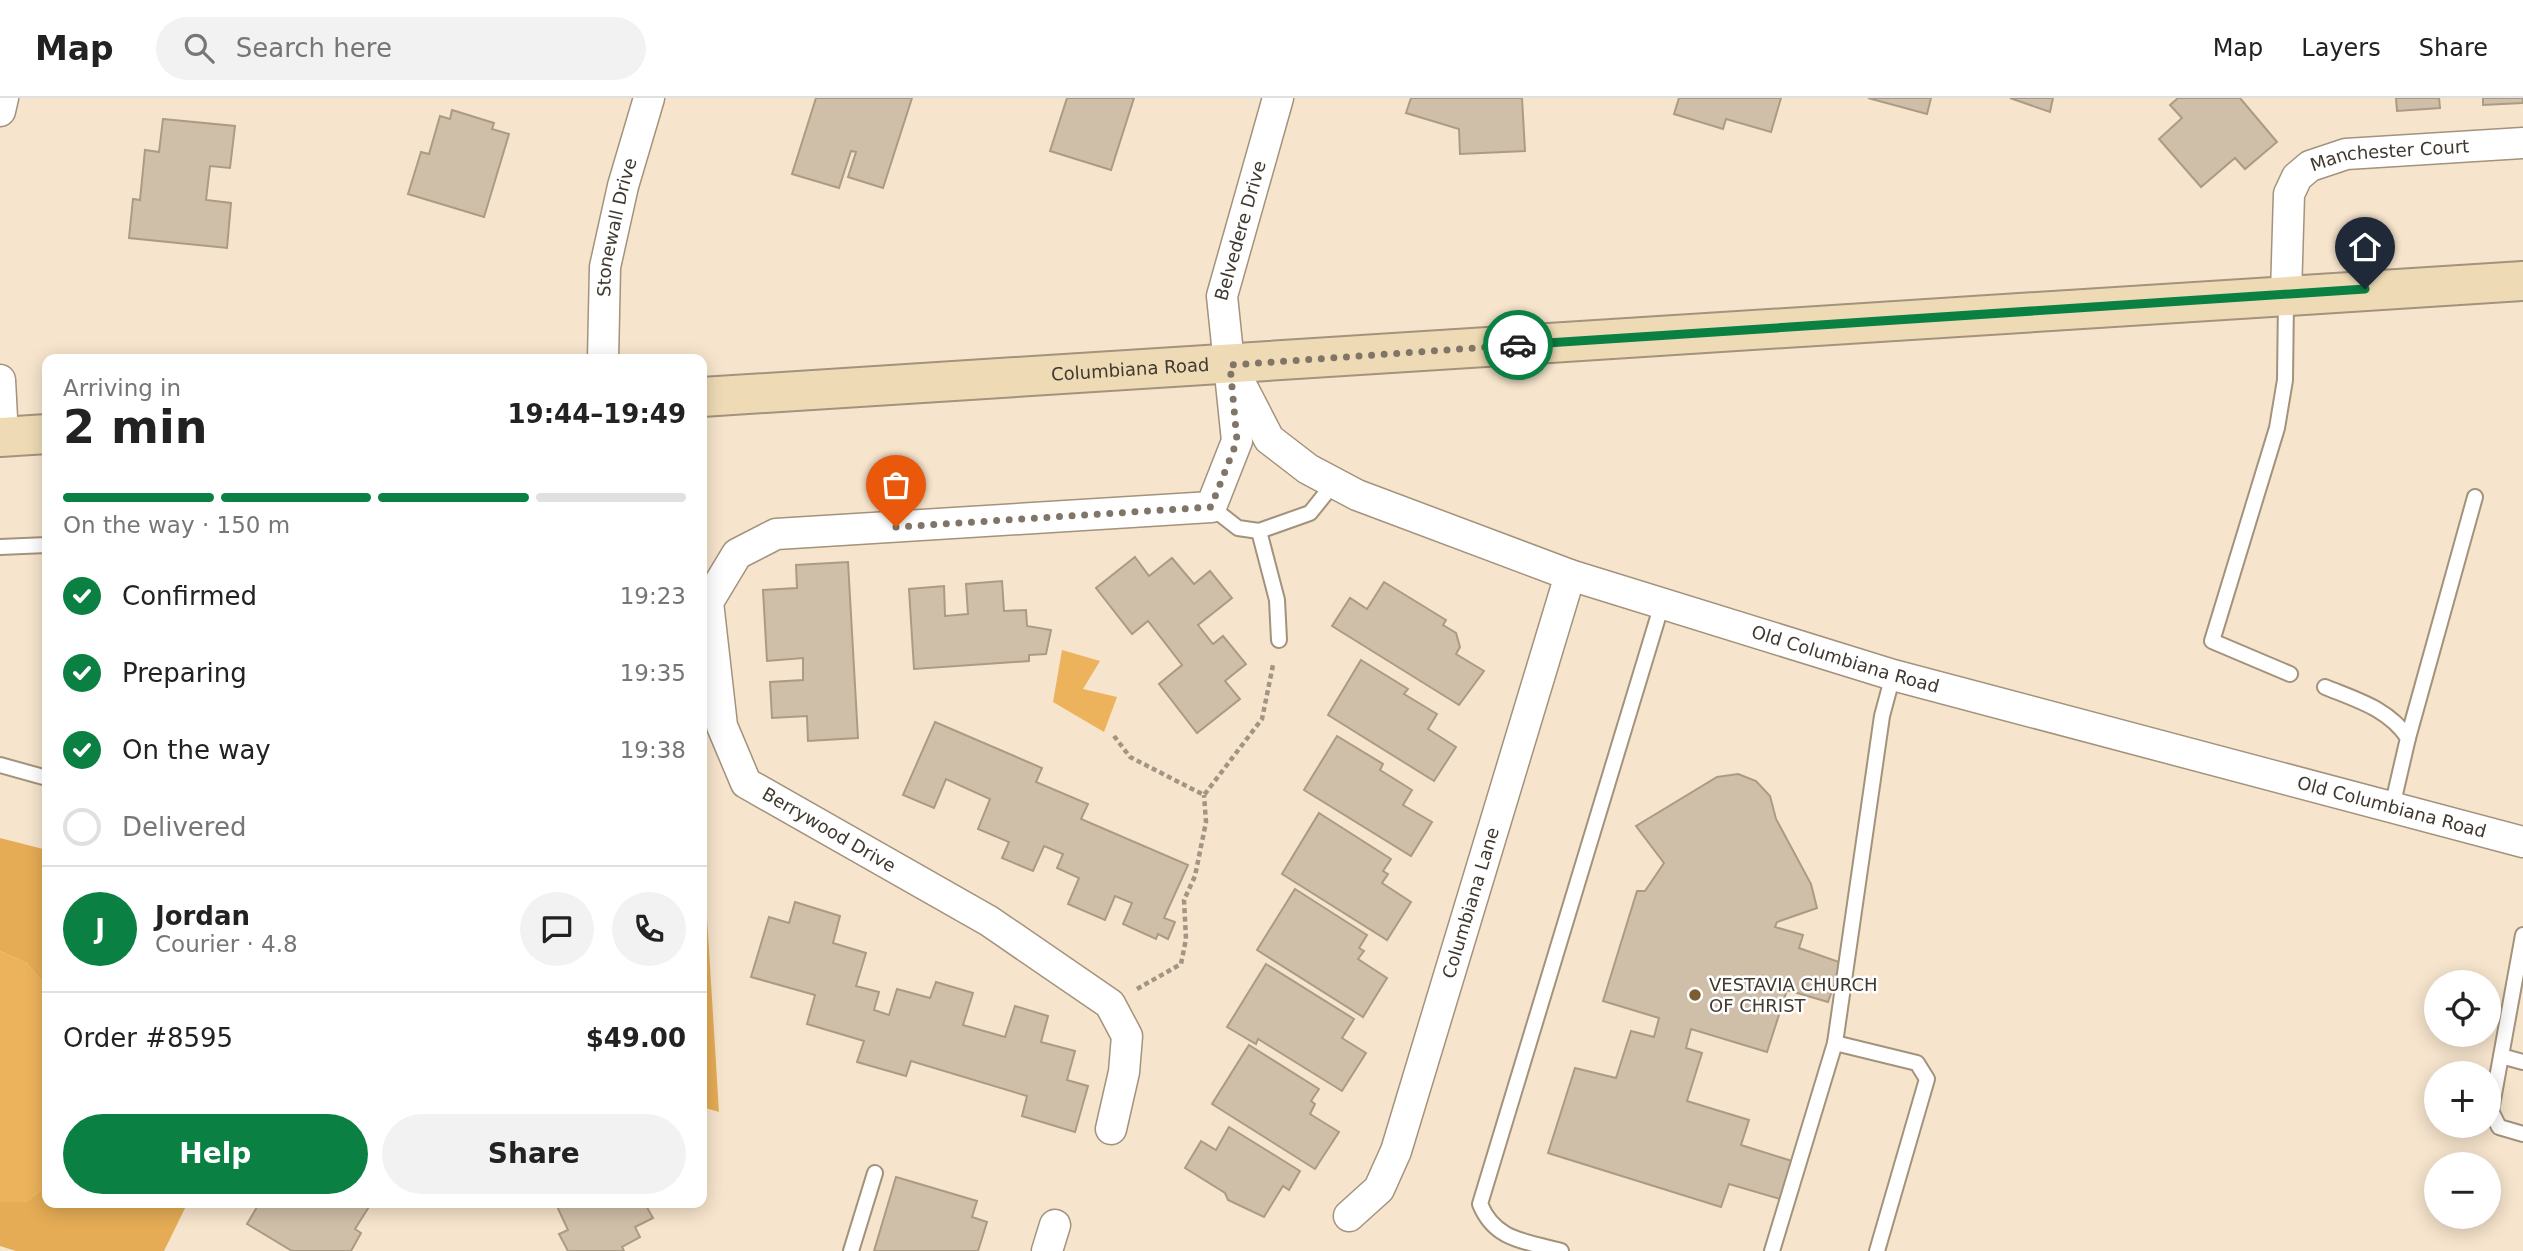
<!DOCTYPE html>
<html lang="en">
<head>
<meta charset="utf-8">
<style>
	body { margin:0; font-family:"DejaVu Sans",sans-serif; background:#f2f2f2; color:#222; height:100vh; display:flex; flex-direction:column; font-size:26px; white-space:nowrap }
	* { box-sizing:border-box; margin:0 }
	p { font-size:23px; color:#767676 }
	.icon { flex:none; width:38px; height:38px; fill:none; stroke:currentColor; stroke-width:2; stroke-linecap:round; stroke-linejoin:round }
	.map { position:relative; flex:1; overflow:hidden }
	.side { position:absolute; left:42px; top:256px; width:665px; height:854px; display:flex; flex-direction:column; background:#fff; border-radius:14px; box-shadow:0 4px 18px #0003 }
	.side>* { flex:none }
	.fabs { position:absolute; left:2424px; top:872px; display:grid; gap:14px }
	.fabs a { display:grid; place-items:center; width:77px; height:77px; border-radius:50%; background:#fff; box-shadow:0 4px 18px #0003; font-size:35px }
	.pin { position:absolute; display:grid; place-items:center; width:60px; height:60px; color:#fff; margin:-72px -30px; border-radius:50% 50% 50% 0; rotate:-45deg; box-shadow:0 0 7px #0007 }
	.pin .icon { rotate:45deg }
	.courier { position:absolute; display:grid; place-items:center; width:70px; height:70px; margin:-35px; border:5px solid #0b8043; border-radius:50%; background:#fff; color:#222; box-shadow:0 2px 9px #0007 }
	.head em { font-style:normal; font-weight:700 }
	.head div { display:flex; flex-direction:column-reverse }
	.head { display:flex; align-items:center; justify-content:space-between; height:119px; padding:0 21px }
	h1 { font-size:46px; font-weight:700; line-height:52px }
	.bar { display:grid; grid-template-columns:repeat(4,1fr); gap:10px 7px; align-content:center; height:84px; padding:0 21px }
	.bar i { height:9px; border-radius:5px; background:#e0e0e0 }
	.bar .current { background:#0b8043 }
	.bar p { grid-column:span 4 }
	.line { display:flex; align-items:center; gap:18px; padding:0 21px; border-top:2px solid #e0e0e0 }
	.line div { flex:1 }
	.round { display:grid; place-items:center; flex:none; width:74px; height:74px; border-radius:37px; background:#f2f2f2 }
	ol { padding:0 21px; list-style:none }
	li { display:flex; align-items:center; gap:21px; height:77px }
	li p { margin-inline-start:auto }
	li .icon { padding:7px; border-radius:50%; background:#0b8043; color:#fff; stroke-width:4 }
	li:last-child { color:#767676 }
	li i { width:38px; height:38px; border:4px solid #e0e0e0; border-radius:50% }
	.button { display:flex; gap:14px; margin-top:auto; padding:14px 21px }
	.button a { flex:1; height:80px; border-radius:42px; background:#0b8043; color:#fff; font-size:28px; font-weight:700; line-height:80px; text-align:center }
	.button a+a { background:#f2f2f2; color:#222 }
	header { display:flex; align-items:center; gap:42px; box-sizing:border-box; height:98px; padding:0 35px; background:#fff; border-bottom:2px solid #e0e0e0 }
	header strong { font-size:33px }
	nav { display:flex; gap:38px; margin-inline-start:auto; font-size:24px }
	.search { width:490px; height:63px; background:#f2f2f2; display:flex; align-items:center; gap:18px; box-sizing:border-box; padding:0 24px; border-radius:38px; color:#767676; font-size:26px }
	.map>svg:first-child { display:block }
	.forest { fill:#e5ac55 }
	.water { fill:#ecb35c }
	.building { fill:#d0bfa8; stroke:#ab9b85; stroke-width:2 }
	.lines { fill:none; stroke-linecap:round; stroke-linejoin:round }
	.lane-casing { stroke:#a3927c; stroke-width:18 }
	.street-casing { stroke:#a3927c; stroke-width:33 }
	.secondary-casing { stroke:#a3927c; stroke-width:42 }
	.path { stroke:#a29584; stroke-width:4.5; stroke-dasharray:5 3.5; stroke-linecap:butt }
	.lane { stroke:#fff; stroke-width:14 }
	.street { stroke:#fff; stroke-width:30 }
	.secondary { stroke:#eedbb5; stroke-width:38 }
	.done { stroke:#807567; stroke-width:7; stroke-dasharray:0 12.6 }
	.route { stroke:#0b8043; stroke-width:9 }
	.poi-dot { fill:#7b5d31; stroke:#fff; stroke-width:2.5 }
	.labels { text-anchor:middle; stroke-width:5; stroke-linejoin:round; paint-order:stroke }
	.street-label { font-size:18px; fill:#403930; stroke:#fff }
	.poi-label { font-size:18px; fill:#403930; stroke:#fff; text-anchor:start }
</style>
</head>
<body>
<header>
<strong>Map</strong>
<div class="search"><svg class="icon" aria-label="search" viewBox="0 0 24 24"><circle cx="10" cy="10" r="6"/><path d="M15 15l6 6"/></svg>Search here</div>
<nav><a>Map</a><a>Layers</a><a>Share</a></nav>
</header>
<div class="map">
<svg width="2523" height="1153" viewBox="0 0 2523 1153">
	<rect width="100%" height="100%" fill="#f6e4cc"/>
	<g class="forest">
		<polygon points="702,739 719,1014 702,1009"/>
		<polygon points="0,740 47,752 47,889 27,865 0,853"/>
		<polygon points="47,1088 47,1104 188,1104 164,1153 16,1153 0,1148 0,1104 26,1104"/>
	</g>
	<g class="water">
		<polygon points="1062,552 1100,563 1083,591 1117,599 1104,634 1053,604"/>
		<polygon points="0,853 27,865 47,889 47,1088 26,1104 0,1104"/>
	</g>
	<g class="building">
		<polygon points="816,0 912,0 883,90 848,79 856,54 851,53 839,90 792,76"/>
		<polygon points="1067,0 1134,0 1111,72 1050,53"/>
		<polygon points="1411,0 1522,0 1525,53 1460,56 1459,31 1406,15"/>
		<polygon points="1679,0 1781,0 1771,34 1726,21 1723,31 1674,16"/>
		<polygon points="1868,0 1931,0 1927,16"/>
		<polygon points="2010,0 2053,0 2050,14"/>
		<polygon points="2178,0 2240,0 2277,44 2245,71 2235,60 2201,89 2159,41 2182,20 2170,7"/>
		<polygon points="2396,0 2439,0 2440,10 2397,13"/>
		<polygon points="2483,0 2523,0 2523,5 2483,7"/>
		<polygon points="452,12 494,25 492,31 509,36 484,119 408,96 421,54 429,56 440,18 450,21"/>
		<polygon points="163,21 235,28 230,70 210,68 206,102 231,105 227,150 129,140 133,101 140,102 145,52 159,54"/>
		<polygon points="1135,459 1149,478 1172,460 1194,486 1210,473 1232,500 1198,527 1213,546 1223,538 1246,566 1225,583 1240,601 1197,635 1159,586 1182,567 1148,523 1132,536 1096,490"/>
		<polygon points="848,464 858,640 808,643 807,618 772,620 770,584 803,582 803,560 767,563 763,492 797,490 796,467"/>
		<polygon points="1002,483 1004,513 1026,512 1027,528 1051,532 1046,556 1029,557 1029,563 914,571 909,491 944,488 945,518 968,516 966,486"/>
		<polygon points="1384,484 1446,522 1443,527 1456,535 1460,549 1456,556 1484,573 1459,607 1332,528 1350,500 1367,511"/>
		<polygon points="1361,562 1408,591 1404,596 1437,616 1428,631 1456,649 1434,683 1328,617"/>
		<polygon points="935,624 1042,670 1036,684 1088,706 1081,721 1188,767 1164,820 1175,824 1168,841 1158,836 1156,841 1123,826 1132,805 1115,798 1105,822 1068,806 1079,780 1057,770 1063,756 1044,748 1033,773 1002,760 1009,744 978,731 990,701 946,681 934,710 903,697"/>
		<polygon points="1337,638 1383,666 1380,672 1412,692 1403,707 1432,724 1411,758 1304,692"/>
		<polygon points="1738,676 1756,683 1770,698 1776,721 1811,786 1817,810 1777,824 1775,829 1803,837 1799,850 1842,865 1828,904 1787,892 1767,954 1691,931 1686,950 1702,955 1687,1003 1749,1022 1741,1047 1792,1063 1780,1101 1729,1086 1721,1109 1548,1055 1575,970 1616,980 1631,933 1654,939 1659,920 1603,903 1637,793 1645,793 1664,765 1636,728 1717,679"/>
		<polygon points="1319,715 1391,761 1383,773 1388,776 1382,785 1411,804 1387,842 1282,776"/>
		<polygon points="1295,791 1367,837 1359,850 1364,853 1358,861 1387,880 1363,919 1257,852"/>
		<polygon points="795,804 840,818 833,845 866,855 856,888 879,894 874,912 889,917 897,891 930,900 936,884 973,895 963,927 1005,939 1015,908 1048,918 1041,944 1075,953 1067,982 1088,988 1075,1034 1022,1018 1027,998 911,963 906,978 857,964 864,943 807,926 815,897 751,879 769,819 789,825"/>
		<polygon points="1266,866 1354,921 1342,940 1366,955 1342,993 1258,941 1256,946 1227,929"/>
		<polygon points="1249,947 1319,991 1311,1003 1315,1006 1310,1016 1339,1034 1315,1071 1212,1006"/>
		<polygon points="1229,1029 1300,1073 1289,1092 1283,1088 1264,1119 1228,1102 1225,1095 1185,1070 1201,1043 1216,1052"/>
		<polygon points="896,1079 977,1103 972,1119 987,1124 978,1153 874,1153"/>
		<polygon points="260,1104 372,1104 355,1131 361,1135 351,1153 292,1153 247,1126"/>
		<polygon points="644,1104 653,1120 635,1129 640,1139 622,1149 624,1153 568,1153 559,1136 568,1132 555,1104"/>
	</g>
	<g class="lines">
		<defs>
			<g id="lane">
				<polyline points="2286,201 2285,282 2277,330 2212,543 2290,576"/>
				<polyline points="1211,409 1238,430 1259,433 1310,415 1334,385"/>
				<polyline points="1259,433 1277,502 1279,542"/>
				<polyline points="0,449 47,447"/>
				<path d="M2325 589C2357 602 2389 611 2408 640L2392 709"/>
				<polyline points="2408,640 2475,399"/>
				<polyline points="0,667 47,680"/>
				<polyline points="2523,837 2491,1013 2499,1029 2523,1036"/>
				<polyline points="1835,945 1917,965 1927,981 1877,1153"/>
				<polyline points="2501,958 2523,964"/>
				<polyline points="851,1153 875,1075"/>
				<path d="M1561 1153C1526 1143 1495 1143 1480 1106L1662 506"/>
				<polyline points="1772,1153 1835,945 1882,618 1893,577"/>
			</g>
			<g id="street">
				<polyline points="0,13 3,0"/>
				<path id="s1" d="M2286 196 2289 96 2297 79 2310 68 2346 56 2523 45"/>
				<path id="s2" d="M603 261 605 169 623 88 649 0"/>
				<path id="s3" d="M1237 279 1269 341 1308 371 1357 397 1570 477 1893 577 2523 744"/>
				<polyline points="0,282 3,339"/>
				<path id="s4" d="M1111 1031 1124 974 1127 938 1110 906 989 823 746 685 722 628 708 504 737 456 776 436 1211 409 1237 343 1222 198 1278 0"/>
				<path id="s5" d="M1349 1118 1379 1091 1396 1053 1570 477"/>
				<polyline points="1047,1153 1055,1127"/>
			</g>
			<g id="secondary">
				<path id="s6" d="M702 299 2523 183"/>
				<polyline points="0,339 47,336"/>
			</g>
		</defs>
		<use href="#lane" class="lane-casing"/>
		<use href="#street" class="street-casing"/>
		<use href="#secondary" class="secondary-casing"/>
		<g class="path">
			<polyline points="1114,638 1130,659 1204,697 1262,621 1273,567"/>
			<polyline points="1137,891 1181,866 1186,841 1184,802 1195,778 1206,724 1204,697"/>
		</g>
		<use href="#lane" class="lane"/>
		<use href="#street" class="street"/>
		<use href="#secondary" class="secondary"/>
	</g>
	<g class="lines">
		<polyline class="done" points="896,429 1211,409 1237,343 1230,267 1518,247"/>
		<polyline class="route" points="1518,247 2365,191"/>
	</g>
	<circle class="poi-dot" cx="1695" cy="897" r="7"/>
	<g class="labels">
		<g class="street-label">
			<text dy="6" stroke="none"><textPath href="#s1" startOffset="217">Manchester Court</textPath></text>
			<text dy="6" stroke="none"><textPath href="#s2" startOffset="133">Stonewall Drive</textPath></text>
			<text dy="6" stroke="none"><textPath href="#s4" startOffset="1564">Belvedere Drive</textPath></text>
			<text dy="6" stroke="none"><textPath href="#s6" startOffset="429">Columbiana Road</textPath></text>
			<text dy="6" stroke="none"><textPath href="#s3" startOffset="690">Old Columbiana Road</textPath></text>
			<text dy="6" stroke="none"><textPath href="#s3" startOffset="1256">Old Columbiana Road</textPath></text>
			<text transform="translate(829 732) rotate(30)" y="6">Berrywood Drive</text>
			<text dy="6" stroke="none"><textPath href="#s5" startOffset="341">Columbiana Lane</textPath></text>
		</g>
		<g class="poi-label">
			<text x="1709" y="893">VESTAVIA CHURCH<tspan x="1709" dy="21">OF CHRIST</tspan></text>
		</g>
	</g>
</svg>
<div class="fabs">
<a><svg class="icon" aria-label="locate" viewBox="0 0 24 24"><circle cx="12" cy="12" r="6"/><path d="M12 2v4M12 18v4M2 12h4M18 12h4"/></svg></a>
<a>+</a>
<a>−</a>
</div>
<div class="pin" style="left:896px;top:429px;background:#ea580c"><svg class="icon" aria-label="bag" viewBox="0 0 24 24"><path d="M5 8h14l-1 12H6zM9 8a3 3 0 0 1 6 0"/></svg></div>
<div class="pin" style="left:2365px;top:191px;background:#1f2937"><svg class="icon" aria-label="home" viewBox="0 0 24 24"><path d="M3 11l9-7 9 7M6 9v11h12V9"/></svg></div>
<div class="courier" style="left:1518px;top:247px"><svg class="icon" aria-label="car" viewBox="0 0 24 24"><path d="M5 17H2v-5l4-1 3-4h7l3 4 3 1v5h-3M9 17h6M6 11h13"/><circle cx="7" cy="17" r="2"/><circle cx="17" cy="17" r="2"/></svg></div>
<section class="side">
<div class="head"><div><h1>2 min</h1><p>Arriving in</p></div><em>19:44–19:49</em></div>
<div class="bar"><i class="current"></i><i class="current"></i><i class="current"></i><i></i><p>On the way · 150 m</p></div>
<ol>
<li><svg class="icon" aria-label="check" viewBox="0 0 24 24"><path d="M5 12l5 5 9-10"/></svg>Confirmed<p>19:23</p></li>
<li><svg class="icon" aria-label="check" viewBox="0 0 24 24"><path d="M5 12l5 5 9-10"/></svg>Preparing<p>19:35</p></li>
<li><svg class="icon" aria-label="check" viewBox="0 0 24 24"><path d="M5 12l5 5 9-10"/></svg>On the way<p>19:38</p></li>
<li><i></i>Delivered</li>
</ol>
<div class="line" style="height:126px"><b class="round" style="background:#0b8043;color:#fff">J</b><div><b>Jordan</b><p>Courier · 4.8</p></div><a class="round"><svg class="icon" aria-label="chat" viewBox="0 0 24 24"><path d="M4 5h16v11H9l-5 4z"/></svg></a><a class="round"><svg class="icon" aria-label="phone" viewBox="0 0 24 24"><path d="M5 4h4l2 5-3 2q2 4 5 5l2-3 5 2v4C11 20 4 13 5 4z"/></svg></a></div>
<div class="line" style="height:91px"><div>Order #8595</div><b>$49.00</b></div>
<div class="button"><a>Help</a><a>Share</a></div>
</section>
</div>
</body>
</html>
